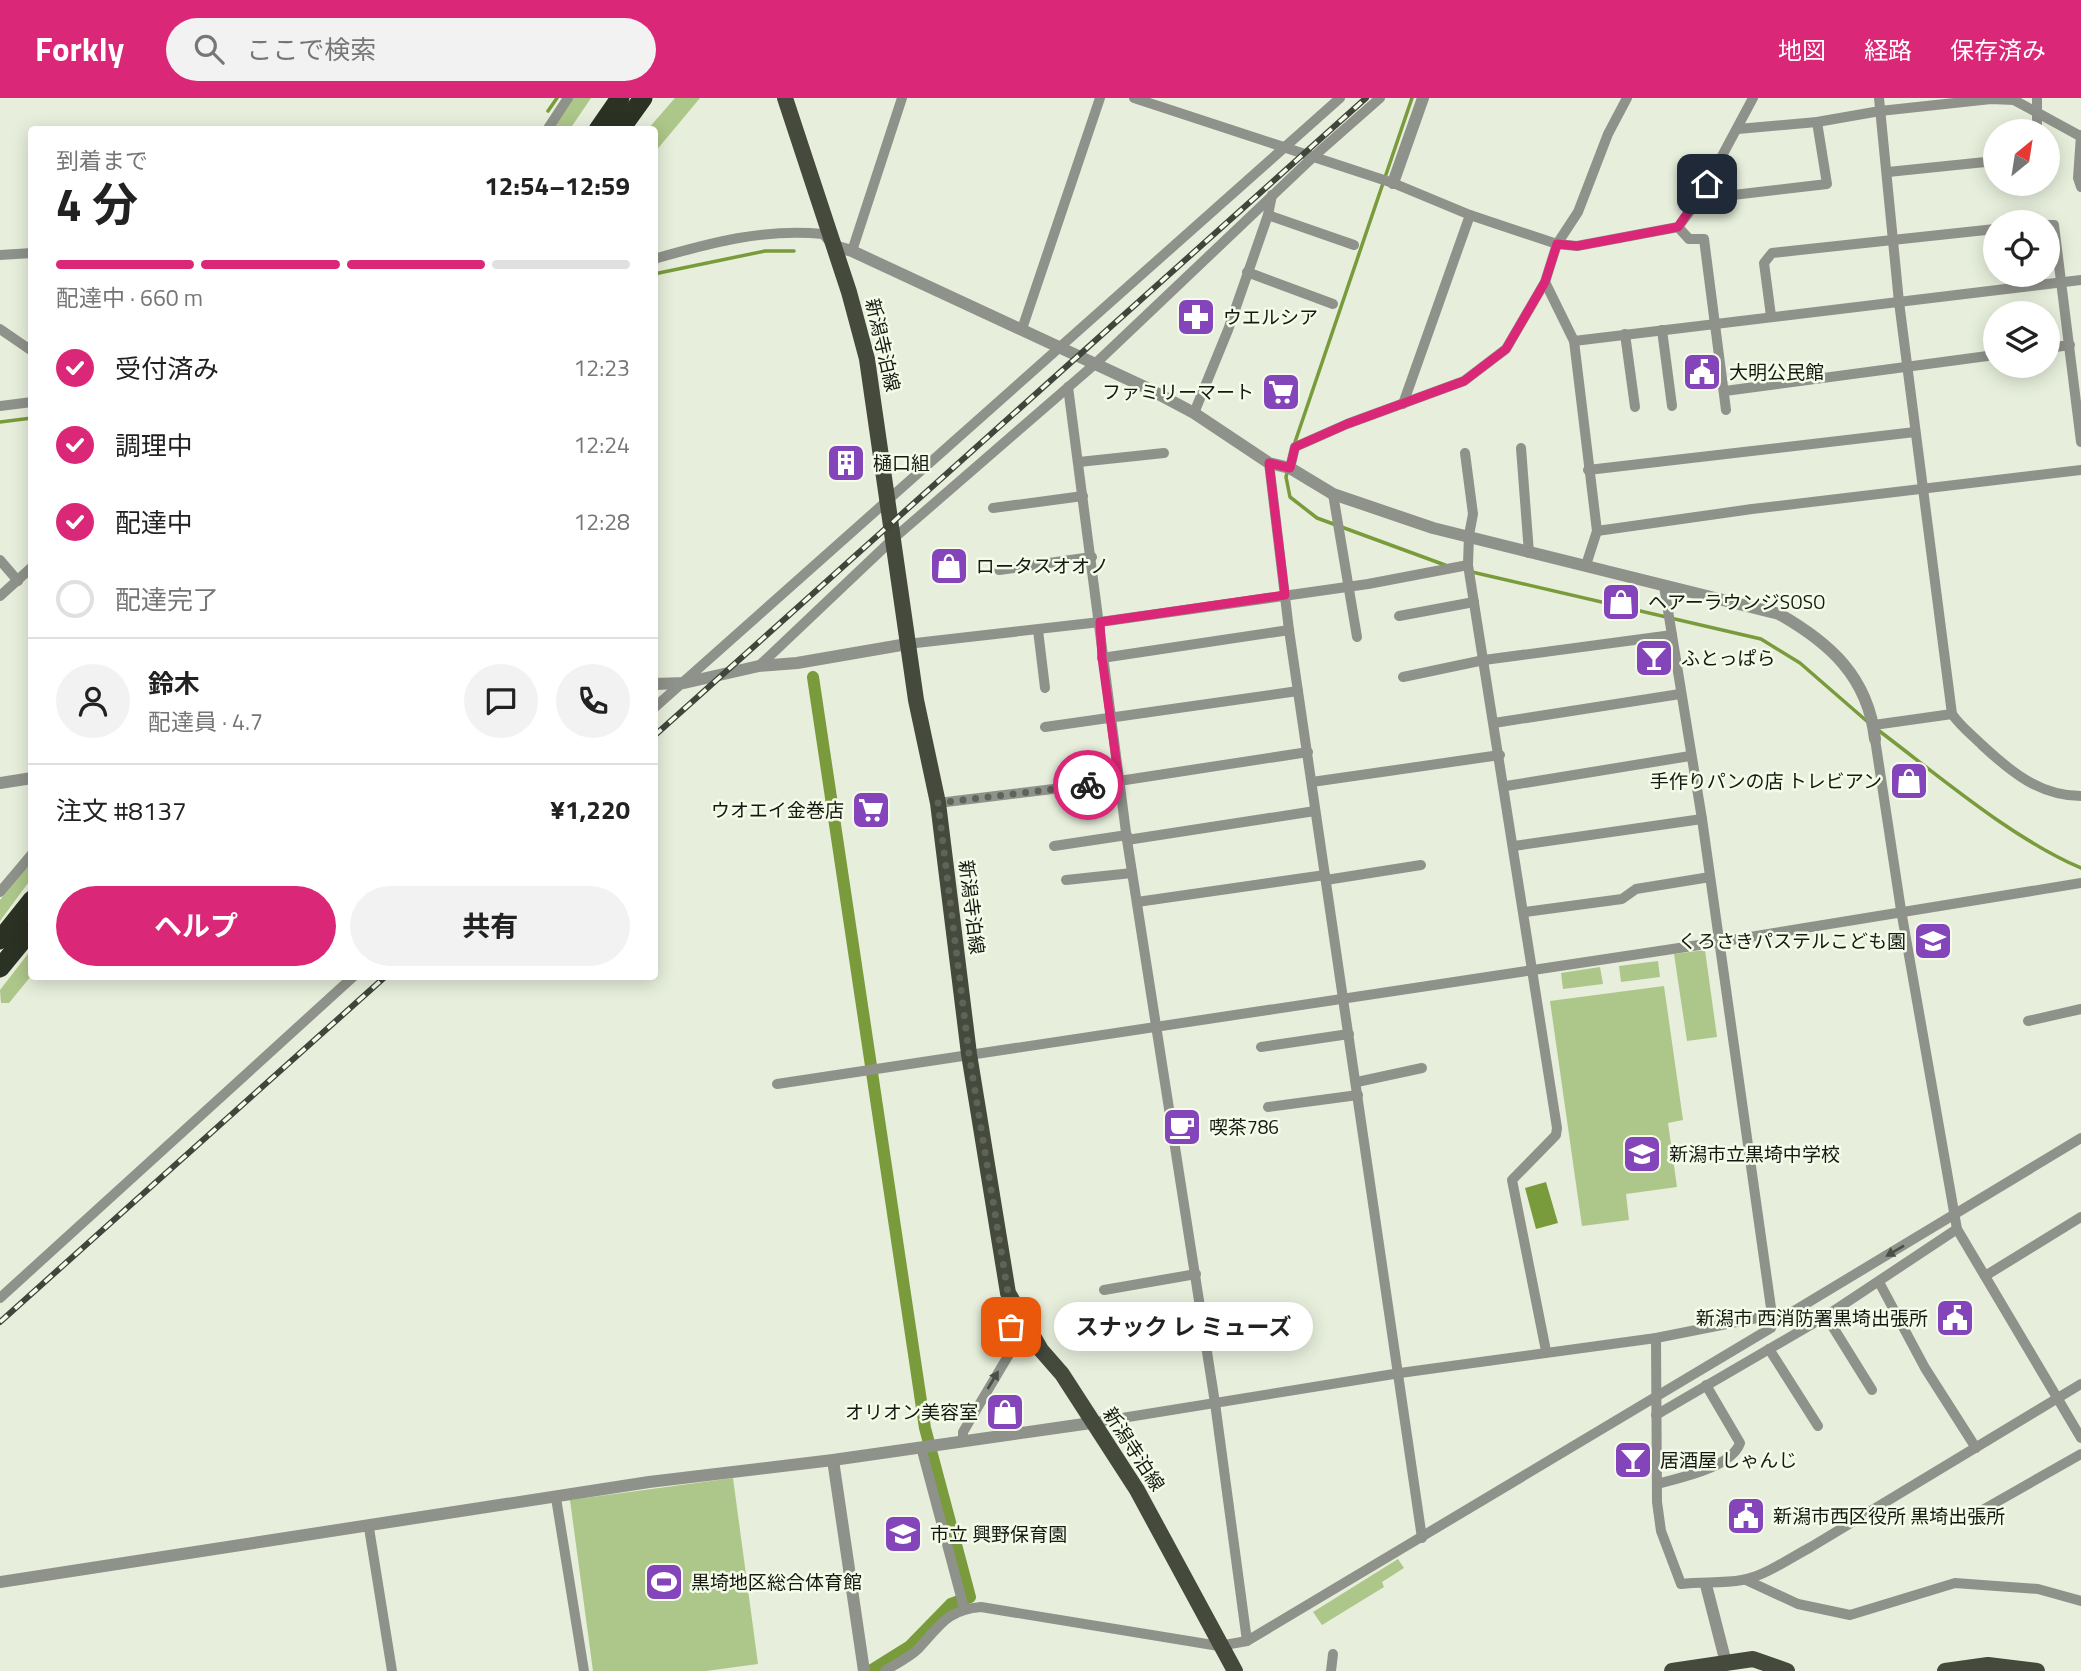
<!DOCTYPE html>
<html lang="ja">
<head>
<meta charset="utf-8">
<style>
	body { margin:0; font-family:"Titillium Web","Noto Sans JP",sans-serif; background:#f2f2f2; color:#222; height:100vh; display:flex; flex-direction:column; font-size:26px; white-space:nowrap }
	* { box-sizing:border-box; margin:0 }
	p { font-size:23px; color:#767676 }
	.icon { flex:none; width:38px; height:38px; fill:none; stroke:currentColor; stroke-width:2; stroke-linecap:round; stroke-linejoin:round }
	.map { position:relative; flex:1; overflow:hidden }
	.sheet { position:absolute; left:28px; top:28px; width:630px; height:854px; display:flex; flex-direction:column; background:#fff; border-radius:7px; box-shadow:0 4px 18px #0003 }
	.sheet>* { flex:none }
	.needle { width:46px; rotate:30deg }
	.buttons { position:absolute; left:1983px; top:21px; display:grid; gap:14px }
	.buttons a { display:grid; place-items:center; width:77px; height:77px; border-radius:50%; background:#fff; box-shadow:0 4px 18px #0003; font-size:35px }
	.pin { position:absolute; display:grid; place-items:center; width:60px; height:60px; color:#fff; margin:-30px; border-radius:14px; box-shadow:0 4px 10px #0006 }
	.courier { position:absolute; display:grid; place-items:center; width:70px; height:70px; margin:-35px; border:5px solid #db2777; border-radius:50%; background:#fff; color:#222; box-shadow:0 2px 9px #0007 }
	.bubble { position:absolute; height:49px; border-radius:24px; background:#fff; box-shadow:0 4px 18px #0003; font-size:23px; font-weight:700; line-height:49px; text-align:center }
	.summary em { font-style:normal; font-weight:700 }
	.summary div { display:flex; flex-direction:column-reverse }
	.summary { display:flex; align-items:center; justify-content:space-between; height:119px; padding:0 28px }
	h1 { font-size:46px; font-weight:700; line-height:52px }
	.bar { display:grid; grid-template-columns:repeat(4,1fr); gap:10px 7px; align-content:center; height:84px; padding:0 28px }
	.bar i { height:9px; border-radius:5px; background:#e0e0e0 }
	.bar .on { background:#db2777 }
	.bar p { grid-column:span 4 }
	.line { display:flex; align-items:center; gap:18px; padding:0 28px; border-top:2px solid #e0e0e0 }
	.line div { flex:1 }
	.round { display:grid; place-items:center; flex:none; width:74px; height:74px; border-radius:37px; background:#f2f2f2 }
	ol { padding:0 28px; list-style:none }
	li { display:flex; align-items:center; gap:21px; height:77px }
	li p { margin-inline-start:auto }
	li .icon { padding:7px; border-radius:50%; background:#db2777; color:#fff; stroke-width:4 }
	li:last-child { color:#767676 }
	li i { width:38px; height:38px; border:4px solid #e0e0e0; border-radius:50% }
	.primary-button { display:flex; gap:14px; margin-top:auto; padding:14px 28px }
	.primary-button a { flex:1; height:80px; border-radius:42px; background:#db2777; color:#fff; font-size:28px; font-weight:700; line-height:80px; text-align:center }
	.primary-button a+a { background:#f2f2f2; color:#222 }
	header { display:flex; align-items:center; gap:42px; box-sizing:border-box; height:98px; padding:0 35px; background:#db2777; color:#fff }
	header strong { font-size:33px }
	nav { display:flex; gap:38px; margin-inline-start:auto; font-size:24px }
	.search { width:490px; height:63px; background:#f2f2f2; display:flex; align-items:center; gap:18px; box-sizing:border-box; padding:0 24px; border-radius:38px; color:#767676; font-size:26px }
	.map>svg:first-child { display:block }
	.green { fill:#adc689 }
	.water { fill:#799b3c }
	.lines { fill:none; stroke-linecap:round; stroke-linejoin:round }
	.stream { stroke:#799b3c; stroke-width:3.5 }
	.canal { stroke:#799b3c; stroke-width:12 }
	.minor { stroke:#8f928a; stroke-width:10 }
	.tertiary { stroke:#8f928a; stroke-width:12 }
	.primary { stroke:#454a3d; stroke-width:16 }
	.motorway { stroke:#2c3223; stroke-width:19 }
	.rail-casing { stroke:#41453c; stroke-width:6 }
	.rail { stroke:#f4fce9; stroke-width:3.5; stroke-dasharray:10; stroke-linecap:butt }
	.oneway { fill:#4c4f48 }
	.done { stroke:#5f6459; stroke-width:7; stroke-dasharray:0 12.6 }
	.route { stroke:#db2777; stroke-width:9 }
	.labels { text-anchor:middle; stroke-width:5; stroke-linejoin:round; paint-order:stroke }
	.poi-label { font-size:19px; fill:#161912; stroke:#f4fce9; text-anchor:start }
	.street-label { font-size:19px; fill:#161912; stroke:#f4fce9 }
</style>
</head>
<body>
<header>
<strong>Forkly</strong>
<div class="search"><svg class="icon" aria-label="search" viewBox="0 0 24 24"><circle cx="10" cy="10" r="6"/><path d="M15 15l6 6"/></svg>ここで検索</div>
<nav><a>地図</a><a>経路</a><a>保存済み</a></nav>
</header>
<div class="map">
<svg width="2081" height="1573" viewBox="0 0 2081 1573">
	<rect width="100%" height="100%" fill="#e7efdc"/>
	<g class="green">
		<polygon points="573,0 591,0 570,31 552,32"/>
		<polygon points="675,0 700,0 655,54 654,32 648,31"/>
		<polygon points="31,763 31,781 0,823 0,802"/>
		<polygon points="31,852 31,878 9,905 1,905 0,892"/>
		<polygon points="1705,852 1717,939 1687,943 1674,856"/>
		<polygon points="1658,863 1660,879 1621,884 1619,868"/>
		<polygon points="1600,869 1603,886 1563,891 1561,875"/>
		<polygon points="1664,888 1683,1022 1668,1025 1677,1089 1626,1096 1629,1122 1582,1128 1550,903"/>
		<polygon points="733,1380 758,1566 706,1573 593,1573 570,1402"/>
		<polygon points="1398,1461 1404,1470 1382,1484 1384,1489 1322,1527 1313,1514"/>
	</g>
	<polygon class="water" points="1546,1084 1558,1125 1536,1131 1525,1090"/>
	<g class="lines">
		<g class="stream">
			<polyline points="548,13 557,0"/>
			<polyline points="654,176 765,153 794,153"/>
			<polyline points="0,324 32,320"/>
			<polyline points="1294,347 1412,0"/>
			<polyline points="1288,371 1286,379 1290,399 1317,420 1445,467"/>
			<polyline points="1472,474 1761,541 1800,565 1869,625"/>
			<path d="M1878 632C1939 678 2011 740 2081 770"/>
		</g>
		<polyline class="canal" points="813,579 925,1330 970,1499 951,1506 910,1548 870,1573"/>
		<g class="minor">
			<polyline points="1134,0 1393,85 1470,117 1557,146 1577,148 1678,129 1699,101 1753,0"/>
			<path d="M1879 0 1899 204 1952 616C1961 629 1971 636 1982 647 2011 674 2040 698 2081 698"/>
			<polyline points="2037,0 2037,33"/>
			<polyline points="1738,31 1817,24 1880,13 1991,1 2014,2 2080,38"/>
			<polyline points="547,32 568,0"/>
			<polyline points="2081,37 2078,80 2081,89"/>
			<polyline points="1888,74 1995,63"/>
			<polyline points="1699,101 1827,86 1817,24"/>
			<polyline points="1268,117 1354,147"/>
			<polyline points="2048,127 2054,127 2081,344"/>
			<polyline points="1678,129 1689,141 1704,141 1726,312"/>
			<polyline points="852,153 902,0"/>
			<polyline points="0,157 32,155"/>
			<path d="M654 161C710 145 764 130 823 136L830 144"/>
			<polyline points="1247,174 1333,206"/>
			<polyline points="1545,184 1574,243 1597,433 1586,467"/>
			<polyline points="1771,218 1764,165 1772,155 1995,131"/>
			<polyline points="0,231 32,253"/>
			<polyline points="1022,231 1100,0"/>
			<polyline points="1662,232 1672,308"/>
			<polyline points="1625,236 1635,309"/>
			<polyline points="1574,243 2081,182"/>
			<polyline points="2048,250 2070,247"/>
			<polyline points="1068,289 1127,742 1215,1305 1247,1543"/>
			<polyline points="1725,293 1995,257"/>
			<polyline points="1403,306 1470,117"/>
			<polyline points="0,308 32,304"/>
			<polyline points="1194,315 1228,232 1268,117 1272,97"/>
			<polyline points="1521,350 1529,455"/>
			<polyline points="1465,355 1473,416 1469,437 1468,467 1557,1030 1556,1037 1512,1082 1546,1253"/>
			<polyline points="1079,364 1164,355"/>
			<polyline points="1269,365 1289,532 1422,1440"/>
			<polyline points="1290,370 1295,349 1347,326 1464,283 1506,251 1545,184 1557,146 1578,114 1608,36 1627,0"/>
			<polyline points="1588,372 1915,334"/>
			<polyline points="1333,396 1357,539"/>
			<polyline points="993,410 1083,398"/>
			<polyline points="1597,433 1752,411 2081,372"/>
			<polyline points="0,462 18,483"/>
			<polyline points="999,472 1092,459"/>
			<polyline points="0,498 32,469"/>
			<polyline points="1399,518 1474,504"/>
			<polyline points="1038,532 1045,590"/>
			<polyline points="907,546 1100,524 1368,486 1468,467"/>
			<polyline points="1102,560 1289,532"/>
			<polyline points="759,568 893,441 1095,266 1313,59 1380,0"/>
			<polyline points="1403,579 1484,562 1672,537"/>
			<polyline points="654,610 1340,0"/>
			<polyline points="1494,625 1680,596"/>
			<polyline points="1874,627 1952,616"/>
			<polyline points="1045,629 1298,593"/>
			<polyline points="1875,641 1901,812 1957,1131 2081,1340"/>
			<polyline points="1312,684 1500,657"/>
			<polyline points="1506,688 1690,658"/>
			<polyline points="938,705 1119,683 1308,654"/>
			<polyline points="1127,742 1315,713"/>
			<polyline points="1054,748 1127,737"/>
			<polyline points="1514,748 1702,721"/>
			<polyline points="1066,782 1132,775"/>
			<polyline points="1326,782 1421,767"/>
			<polyline points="0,794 32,756"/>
			<polyline points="1137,804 1325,777"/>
			<polyline points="1525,814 1622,801 1636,791 1710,779"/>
			<polyline points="2028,923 2081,911"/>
			<polyline points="1261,949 1349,936"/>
			<polyline points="1357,984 1422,970"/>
			<polyline points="777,986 1719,844 2081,785"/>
			<polyline points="1268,1009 1358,997"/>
			<polyline points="1985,1178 2081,1119"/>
			<polyline points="1879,1184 1925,1270 1976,1350"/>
			<polyline points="1104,1192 1196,1176"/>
			<polyline points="0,1200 354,878"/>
			<polyline points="1826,1218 1872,1292"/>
			<path d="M1656 1240 1657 1404 1661 1433 1681 1486C1701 1483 1721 1486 1742 1482 1765 1478 1790 1460 1811 1449L2081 1286"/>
			<polyline points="1769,1251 1818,1328"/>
			<polyline points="1656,1317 1826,1218 1957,1131"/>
			<polyline points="1091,1325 1400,1275 1656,1240 1772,1217 1779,1222 2081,1040"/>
			<polyline points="963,1342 963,1334 1011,1253 1009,1201"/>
			<polyline points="921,1349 964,1510"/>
			<path d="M1657 1386C1679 1380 1731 1370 1740 1345L1706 1287"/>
			<polyline points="556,1400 584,1573"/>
			<polyline points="1979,1414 2081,1356"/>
			<polyline points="369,1430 392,1573"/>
			<polyline points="1746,1482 1798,1506 1850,1517 1955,1485 2038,1491 2081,1503"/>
			<path d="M885 1573C895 1566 909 1560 918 1551 940 1528 946 1512 981 1509L1219 1548 1247 1543 1771 1230 1772 1217 1702 721 1664 488"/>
			<polyline points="1331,1573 1333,1556"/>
		</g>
		<g class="tertiary">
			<polyline points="1393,85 1423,0"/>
			<path d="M834 148 852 153 1147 290 1194 315 1269 365 1290 370 1333 396 1433 430 1779 516C1830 545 1868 579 1875 641"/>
			<polyline points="654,586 684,585 759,568 797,565 907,546"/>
			<polyline points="0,685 32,680"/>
			<polyline points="833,1362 864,1573"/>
			<polyline points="0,1484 649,1384 833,1362 1091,1325"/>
			<polyline points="1706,1487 1726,1565"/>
		</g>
		<g class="primary">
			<polyline points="785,0 849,194 867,261 916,602 938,705 969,956 1008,1195 1041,1252 1062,1276 1137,1392 1235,1573"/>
			<polyline points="1672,1573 1753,1561 1787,1573"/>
			<polyline points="1945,1573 1988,1567 2037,1573"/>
		</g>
		<g class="motorway">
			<polyline points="598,32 620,0"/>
			<polyline points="620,32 643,0"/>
			<polyline points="0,842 32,802"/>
			<polyline points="0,870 32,831"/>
		</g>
		<defs>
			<g id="rail">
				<polyline points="654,638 1366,0"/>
				<polyline points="0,1224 386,878"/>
			</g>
		</defs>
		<use href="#rail" class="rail-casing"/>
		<use href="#rail" class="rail"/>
	</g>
	<defs><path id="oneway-solid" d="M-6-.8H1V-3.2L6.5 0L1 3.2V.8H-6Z" transform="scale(1.75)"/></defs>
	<g class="oneway">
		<use href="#oneway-solid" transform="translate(1895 1153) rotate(149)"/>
		<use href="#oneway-solid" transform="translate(993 1282) rotate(-59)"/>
	</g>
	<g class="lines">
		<polyline class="done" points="1011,1229 1008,1195 969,956 938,705 1088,687"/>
		<polyline class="route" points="1088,687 1119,683 1102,560 1100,524 1285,497 1269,365 1290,370 1295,349 1347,326 1464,283 1506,251 1545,184 1557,146 1577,148 1678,129 1707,86"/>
	</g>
	<defs>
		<symbol id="pharmacy-square" viewBox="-11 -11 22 22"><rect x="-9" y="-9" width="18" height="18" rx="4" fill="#8545ba" stroke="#f4fce9"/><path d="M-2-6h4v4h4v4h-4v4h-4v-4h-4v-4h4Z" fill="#fff"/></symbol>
		<symbol id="civic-square" viewBox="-11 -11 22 22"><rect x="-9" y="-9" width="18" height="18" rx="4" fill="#8545ba" stroke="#f4fce9"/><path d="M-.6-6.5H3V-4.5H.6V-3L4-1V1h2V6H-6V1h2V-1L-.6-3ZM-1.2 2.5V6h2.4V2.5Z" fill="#fff"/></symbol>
		<symbol id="supermarket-square" viewBox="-11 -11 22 22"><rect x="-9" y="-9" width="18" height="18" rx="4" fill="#8545ba" stroke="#f4fce9"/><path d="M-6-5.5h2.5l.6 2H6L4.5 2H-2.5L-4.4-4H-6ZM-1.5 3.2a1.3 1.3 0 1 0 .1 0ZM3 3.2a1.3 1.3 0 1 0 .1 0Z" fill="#fff"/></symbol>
		<symbol id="building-square" viewBox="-11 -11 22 22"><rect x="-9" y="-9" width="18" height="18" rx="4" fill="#8545ba" stroke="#f4fce9"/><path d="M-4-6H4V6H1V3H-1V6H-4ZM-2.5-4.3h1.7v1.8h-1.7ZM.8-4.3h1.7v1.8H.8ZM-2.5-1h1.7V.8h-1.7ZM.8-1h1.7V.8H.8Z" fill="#fff"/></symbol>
		<symbol id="shop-square" viewBox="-11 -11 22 22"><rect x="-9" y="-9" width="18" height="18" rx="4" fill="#8545ba" stroke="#f4fce9"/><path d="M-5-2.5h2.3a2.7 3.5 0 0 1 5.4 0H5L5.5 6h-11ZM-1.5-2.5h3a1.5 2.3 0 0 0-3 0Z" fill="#fff"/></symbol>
		<symbol id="bar-square" viewBox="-11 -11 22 22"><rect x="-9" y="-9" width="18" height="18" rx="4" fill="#8545ba" stroke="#f4fce9"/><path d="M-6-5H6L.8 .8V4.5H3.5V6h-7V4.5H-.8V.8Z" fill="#fff"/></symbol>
		<symbol id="school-square" viewBox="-11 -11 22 22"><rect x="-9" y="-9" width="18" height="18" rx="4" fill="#8545ba" stroke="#f4fce9"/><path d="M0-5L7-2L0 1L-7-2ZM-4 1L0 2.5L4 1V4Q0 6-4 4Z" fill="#fff"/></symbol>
		<symbol id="cafe-square" viewBox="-11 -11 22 22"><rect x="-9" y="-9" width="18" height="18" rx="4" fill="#8545ba" stroke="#f4fce9"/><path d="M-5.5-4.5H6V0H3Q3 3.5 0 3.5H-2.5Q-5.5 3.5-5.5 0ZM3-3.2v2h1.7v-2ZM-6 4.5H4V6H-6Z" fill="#fff"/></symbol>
		<symbol id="stadium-square" viewBox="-11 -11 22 22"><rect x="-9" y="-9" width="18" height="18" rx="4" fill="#8545ba" stroke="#f4fce9"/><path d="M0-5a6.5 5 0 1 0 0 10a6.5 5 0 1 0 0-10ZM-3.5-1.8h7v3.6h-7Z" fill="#fff"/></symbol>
	</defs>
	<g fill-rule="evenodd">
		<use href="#pharmacy-square" x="1174" y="197" width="44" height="44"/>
		<use href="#civic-square" x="1680" y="252" width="44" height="44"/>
		<use href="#supermarket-square" x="1259" y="272" width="44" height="44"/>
		<use href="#building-square" x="824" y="343" width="44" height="44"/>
		<use href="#shop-square" x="927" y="446" width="44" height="44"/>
		<use href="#shop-square" x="1599" y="482" width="44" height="44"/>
		<use href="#bar-square" x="1632" y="538" width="44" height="44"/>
		<use href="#shop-square" x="1887" y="661" width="44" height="44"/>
		<use href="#supermarket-square" x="849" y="690" width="44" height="44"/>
		<use href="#school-square" x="1911" y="821" width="44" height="44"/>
		<use href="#cafe-square" x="1160" y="1007" width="44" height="44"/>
		<use href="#school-square" x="1620" y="1034" width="44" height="44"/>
		<use href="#civic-square" x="1933" y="1198" width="44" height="44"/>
		<use href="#shop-square" x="983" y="1292" width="44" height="44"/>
		<use href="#bar-square" x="1611" y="1340" width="44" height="44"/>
		<use href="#civic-square" x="1724" y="1396" width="44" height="44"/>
		<use href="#school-square" x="881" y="1414" width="44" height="44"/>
		<use href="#stadium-square" x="642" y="1462" width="44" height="44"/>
	</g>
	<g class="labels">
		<g class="poi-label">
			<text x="1223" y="226">ウエルシア</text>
			<text x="1729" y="281">大明公民館</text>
			<text x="1254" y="301" text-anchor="end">ファミリーマート</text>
			<text x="873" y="372">樋口組</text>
			<text x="976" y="475">ロータスオオノ</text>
			<text x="1648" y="511">ヘアーラウンジSOSO</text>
			<text x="1681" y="567">ふとっぱら</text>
			<text x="1882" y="690" text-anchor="end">手作りパンの店 トレビアン</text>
			<text x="844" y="719" text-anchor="end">ウオエイ金巻店</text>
			<text x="1906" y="850" text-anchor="end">くろさきパステルこども園</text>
			<text x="1209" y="1036">喫茶786</text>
			<text x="1669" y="1063">新潟市立黒埼中学校</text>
			<text x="1928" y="1227" text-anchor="end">新潟市 西消防署黒埼出張所</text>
			<text x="978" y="1321" text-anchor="end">オリオン美容室</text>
			<text x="1660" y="1369">居酒屋 しゃんじ</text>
			<text x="1773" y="1425">新潟市西区役所 黒埼出張所</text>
			<text x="930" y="1443">市立 興野保育園</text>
			<text x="691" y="1491">黒埼地区総合体育館</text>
		</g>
		<g class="street-label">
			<text transform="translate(883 247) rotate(77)" y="7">新潟寺泊線</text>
			<text transform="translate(972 809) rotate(83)" y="7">新潟寺泊線</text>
			<text transform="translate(1134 1351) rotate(57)" y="7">新潟寺泊線</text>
		</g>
	</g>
</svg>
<div class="buttons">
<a><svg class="needle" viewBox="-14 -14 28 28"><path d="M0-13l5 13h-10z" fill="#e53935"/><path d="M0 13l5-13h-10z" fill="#767676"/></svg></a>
<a><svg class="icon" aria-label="locate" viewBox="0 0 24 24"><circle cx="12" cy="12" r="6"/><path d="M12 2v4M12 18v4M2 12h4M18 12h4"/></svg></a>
<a><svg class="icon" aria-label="layers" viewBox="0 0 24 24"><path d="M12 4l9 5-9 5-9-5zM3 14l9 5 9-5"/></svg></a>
</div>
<div class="pin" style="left:1011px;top:1229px;background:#ea580c"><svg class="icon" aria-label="bag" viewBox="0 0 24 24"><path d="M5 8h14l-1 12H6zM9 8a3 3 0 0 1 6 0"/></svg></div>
<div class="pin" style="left:1707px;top:86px;background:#1f2937"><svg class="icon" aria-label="home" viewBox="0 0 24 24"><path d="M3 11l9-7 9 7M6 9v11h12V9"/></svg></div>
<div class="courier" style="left:1088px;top:687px"><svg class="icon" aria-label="bike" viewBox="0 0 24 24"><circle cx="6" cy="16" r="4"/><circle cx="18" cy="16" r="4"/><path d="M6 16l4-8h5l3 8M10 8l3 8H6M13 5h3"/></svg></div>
<div class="bubble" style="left:1054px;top:1204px;width:259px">スナック レ ミューズ</div>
<section class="sheet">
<div class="summary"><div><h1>4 分</h1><p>到着まで</p></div><em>12:54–12:59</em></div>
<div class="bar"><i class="on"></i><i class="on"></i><i class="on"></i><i></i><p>配達中 · 660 m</p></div>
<ol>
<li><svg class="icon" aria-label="check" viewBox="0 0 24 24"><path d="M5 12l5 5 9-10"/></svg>受付済み<p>12:23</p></li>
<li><svg class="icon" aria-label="check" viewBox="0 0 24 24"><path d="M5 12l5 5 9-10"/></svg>調理中<p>12:24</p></li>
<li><svg class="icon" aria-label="check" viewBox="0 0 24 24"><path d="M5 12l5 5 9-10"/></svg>配達中<p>12:28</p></li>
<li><i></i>配達完了</li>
</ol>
<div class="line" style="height:126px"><a class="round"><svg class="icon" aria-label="person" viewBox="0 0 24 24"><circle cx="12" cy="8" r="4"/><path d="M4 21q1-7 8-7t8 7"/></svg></a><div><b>鈴木</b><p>配達員 · 4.7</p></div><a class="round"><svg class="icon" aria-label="chat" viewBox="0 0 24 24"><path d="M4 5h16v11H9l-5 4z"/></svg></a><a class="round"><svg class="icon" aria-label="phone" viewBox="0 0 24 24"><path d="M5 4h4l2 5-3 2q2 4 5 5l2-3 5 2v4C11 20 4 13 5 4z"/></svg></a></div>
<div class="line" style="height:91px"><div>注文 #8137</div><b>¥1,220</b></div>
<div class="primary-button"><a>ヘルプ</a><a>共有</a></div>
</section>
</div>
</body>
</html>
